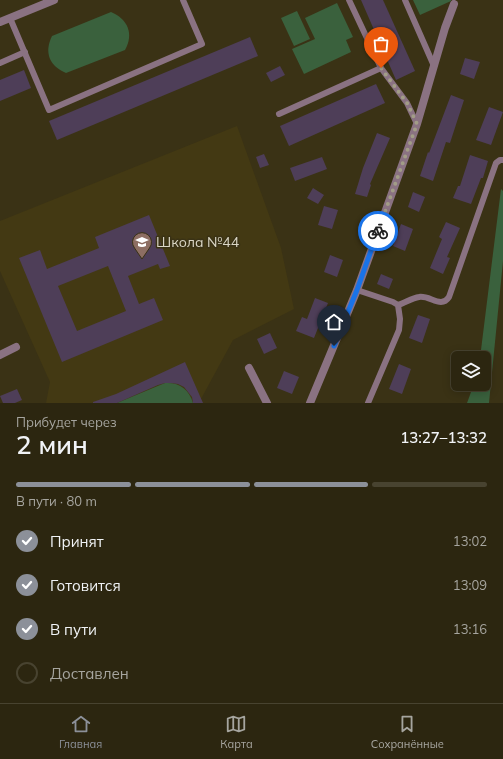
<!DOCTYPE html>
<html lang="ru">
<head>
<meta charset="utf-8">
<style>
	body { margin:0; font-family:Mulish,sans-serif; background:#342e19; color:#f1f3f6; height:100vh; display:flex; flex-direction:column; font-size:15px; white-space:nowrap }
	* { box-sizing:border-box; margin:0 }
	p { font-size:13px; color:#a6a59f }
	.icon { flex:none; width:22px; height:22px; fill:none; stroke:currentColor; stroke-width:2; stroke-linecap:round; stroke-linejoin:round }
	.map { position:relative; height:403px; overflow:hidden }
	.details { display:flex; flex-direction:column; background:#2c2610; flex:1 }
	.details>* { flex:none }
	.controls { position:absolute; left:451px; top:351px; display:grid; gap:8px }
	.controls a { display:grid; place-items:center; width:40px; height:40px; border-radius:6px; background:#2c2610; box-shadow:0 2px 10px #0003,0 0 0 1px #484330; font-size:20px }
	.pin { position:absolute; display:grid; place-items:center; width:34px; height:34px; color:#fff; margin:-41px -17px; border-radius:50% 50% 50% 0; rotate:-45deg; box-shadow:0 0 4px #0007 }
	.pin .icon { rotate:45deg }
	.courier { position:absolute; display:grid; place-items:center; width:40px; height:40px; margin:-20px; border:3px solid #1a73e8; border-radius:50%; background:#fff; color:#222; box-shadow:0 1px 5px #0007 }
	.overview em { font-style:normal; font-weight:600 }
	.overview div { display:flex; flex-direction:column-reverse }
	.overview { display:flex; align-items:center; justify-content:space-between; height:68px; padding:0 16px }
	h1 { font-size:26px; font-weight:600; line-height:30px }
	.bar { display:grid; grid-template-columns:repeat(4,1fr); gap:6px 4px; align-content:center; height:48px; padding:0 16px }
	.bar i { height:5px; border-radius:3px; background:#484330 }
	.bar .on { background:#8c9099 }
	.bar p { grid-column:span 4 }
	ol { padding:0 16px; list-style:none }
	li { display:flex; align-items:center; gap:12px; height:44px }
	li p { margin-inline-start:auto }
	li .icon { padding:4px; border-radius:50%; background:#8c9099; color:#fff; stroke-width:4 }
	li:last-child { color:#a6a59f }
	li i { width:22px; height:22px; border:2px solid #484330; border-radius:50% }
	.tab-bar { display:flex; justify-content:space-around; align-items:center; height:56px; border-top:1px solid #484330; background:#2c2610; font-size:11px; color:#a6a59f }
	.tab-bar a { display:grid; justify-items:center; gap:2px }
	.tab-bar .on { color:#8c9099 }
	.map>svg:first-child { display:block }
	.built { fill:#433913 }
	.green { fill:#3a613d }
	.building { fill:#4e3e58; fill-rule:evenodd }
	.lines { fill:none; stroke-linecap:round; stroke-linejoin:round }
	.lane { stroke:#8a7282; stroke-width:6 }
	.street { stroke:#8a7282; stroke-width:8 }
	.done { stroke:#a29d87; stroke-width:4; stroke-dasharray:0 7.2 }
	.route { stroke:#1a73e8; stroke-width:5 }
	.labels { text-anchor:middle; stroke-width:3; stroke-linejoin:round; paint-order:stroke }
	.poi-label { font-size:14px; fill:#dad6c5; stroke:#3a3215; text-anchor:start }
</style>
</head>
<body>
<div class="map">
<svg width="503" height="403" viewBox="0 0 503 403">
	<rect width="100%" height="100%" fill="#3a3215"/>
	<polygon class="built" points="237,126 281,248 294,309 233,340 201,399 203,403 46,403 50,382 0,271 0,221"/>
	<g class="green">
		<polygon points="413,0 451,0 451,1 420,15"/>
		<polygon points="337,3 353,37 346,40 351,52 304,74 292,49 315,39 305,18"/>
		<polygon points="297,11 310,39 294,46 281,18"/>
		<path d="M111 12C128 19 134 34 125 50L66 73C49 66 44 52 52 36Z"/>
		<polygon points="501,189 503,191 503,261 489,403 467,403 474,384 484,384 484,358 480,358"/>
		<path d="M165 383C179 382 189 389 193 403H117Z"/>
	</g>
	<g class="building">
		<polygon points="361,0 383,0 415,71 396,80"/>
		<polygon points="250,37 258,56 57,140 49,121"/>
		<polygon points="465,58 480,62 474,79 460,74"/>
		<polygon points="280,66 285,75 271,82 266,73"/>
		<polygon points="24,70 31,88 0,101 0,80"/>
		<polygon points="376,84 385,103 289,146 280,126"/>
		<polygon points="451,95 464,100 450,143 446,142 433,181 420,176 428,152 429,153"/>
		<polygon points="489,107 503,112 491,145 476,140"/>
		<polygon points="377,133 390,138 370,184 371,185 367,197 355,194 363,168"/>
		<polygon points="264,154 269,165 260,168 256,157"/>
		<polygon points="470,155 488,161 483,178 481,178 471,204 453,198 458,186 460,186"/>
		<polygon points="322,157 327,169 295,181 290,168"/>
		<polygon points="313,188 324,195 318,204 307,198"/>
		<polygon points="413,192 425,197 419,212 408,207"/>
		<polygon points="324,206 338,210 332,229 318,225"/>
		<path d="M149 215 170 266 160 269 158 264 128 276 139 304 154 298 163 320 62 362 19 258 40 250 47 269 99 248 95 237ZM108 266 126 311 77 331 58 286Z"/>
		<polygon points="446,222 460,228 447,257 450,258 443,274 430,268 442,239 439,237"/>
		<polygon points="401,224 413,229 405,251 393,246"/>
		<polygon points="330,255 343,260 337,277 324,272"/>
		<polygon points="381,274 393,279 389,289 377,284"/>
		<polygon points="315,298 328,303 314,338 296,331 302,317 307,319"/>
		<polygon points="418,315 430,319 422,343 409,338"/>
		<polygon points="270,333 277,348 264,354 257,339"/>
		<polygon points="185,362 203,403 193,403 192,397 184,387 178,384 171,383 165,383 158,385 117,403 93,403 93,402 116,394"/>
		<polygon points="399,364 411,369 402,394 389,389"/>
		<polygon points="284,371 299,377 292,394 277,388"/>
		<polygon points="17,389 22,400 15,403 3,403 0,396"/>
	</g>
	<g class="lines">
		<g class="lane">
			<polyline points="349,0 381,68 407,103 417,124"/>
			<polyline points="405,0 434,66"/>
			<polyline points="10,18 49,110 202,44 183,0"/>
			<polyline points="0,63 25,52"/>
			<polyline points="279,114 381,68"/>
			<polyline points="357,290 393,302 398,305 400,319 399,330 368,403"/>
			<path d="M398 305C405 303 412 298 419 297 430 295 441 309 449 297L496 163 500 160H503"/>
		</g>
		<g class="street">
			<polyline points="0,22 54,0"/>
			<polyline points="0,355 16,347"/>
			<polyline points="249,368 267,403"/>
			<polyline points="310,403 357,290 417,124 445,28 454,4"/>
		</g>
	</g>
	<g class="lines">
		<polyline class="done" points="378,231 417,124 407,103 381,68"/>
		<polyline class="route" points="334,346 357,290 378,231"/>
	</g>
	<defs>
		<symbol id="school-pin" viewBox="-11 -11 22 30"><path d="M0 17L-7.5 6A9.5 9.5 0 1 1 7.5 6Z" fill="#8d6e63" stroke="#3a3215"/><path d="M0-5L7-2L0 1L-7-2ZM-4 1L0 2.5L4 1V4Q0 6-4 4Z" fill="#fff"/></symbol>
	</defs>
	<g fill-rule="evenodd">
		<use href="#school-pin" x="131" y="231" width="22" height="30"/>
	</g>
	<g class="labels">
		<g class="poi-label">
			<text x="156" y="247">Школа №44</text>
		</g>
	</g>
</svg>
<div class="controls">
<a><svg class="icon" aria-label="layers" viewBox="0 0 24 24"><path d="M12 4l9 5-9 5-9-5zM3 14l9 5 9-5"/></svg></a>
</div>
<div class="pin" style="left:381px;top:68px;background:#ea580c"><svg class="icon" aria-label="bag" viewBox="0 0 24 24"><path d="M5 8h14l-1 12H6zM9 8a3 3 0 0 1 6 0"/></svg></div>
<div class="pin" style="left:334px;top:346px;background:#1f2937"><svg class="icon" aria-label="home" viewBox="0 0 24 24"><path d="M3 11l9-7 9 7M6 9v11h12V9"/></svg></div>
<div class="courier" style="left:378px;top:231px"><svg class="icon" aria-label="bike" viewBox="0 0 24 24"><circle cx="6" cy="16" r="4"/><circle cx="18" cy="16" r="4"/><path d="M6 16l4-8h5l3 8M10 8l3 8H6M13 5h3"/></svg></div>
</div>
<section class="details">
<div class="overview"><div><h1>2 мин</h1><p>Прибудет через</p></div><em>13:27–13:32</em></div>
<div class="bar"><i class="on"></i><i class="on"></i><i class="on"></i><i></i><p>В пути · 80 m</p></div>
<ol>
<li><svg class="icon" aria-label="check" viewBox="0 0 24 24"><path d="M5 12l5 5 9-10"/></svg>Принят<p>13:02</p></li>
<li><svg class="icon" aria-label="check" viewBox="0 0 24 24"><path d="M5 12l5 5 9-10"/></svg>Готовится<p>13:09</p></li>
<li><svg class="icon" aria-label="check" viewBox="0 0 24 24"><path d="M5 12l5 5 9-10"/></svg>В пути<p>13:16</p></li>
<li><i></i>Доставлен</li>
</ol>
</section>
<nav class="tab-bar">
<a class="on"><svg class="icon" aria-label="home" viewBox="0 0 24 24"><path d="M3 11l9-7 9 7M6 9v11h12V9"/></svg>Главная</a>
<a><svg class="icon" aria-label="map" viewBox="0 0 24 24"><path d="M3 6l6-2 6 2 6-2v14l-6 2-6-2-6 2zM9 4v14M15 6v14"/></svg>Карта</a>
<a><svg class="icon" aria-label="saved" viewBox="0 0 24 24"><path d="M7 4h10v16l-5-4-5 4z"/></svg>Сохранённые</a>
</nav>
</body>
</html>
